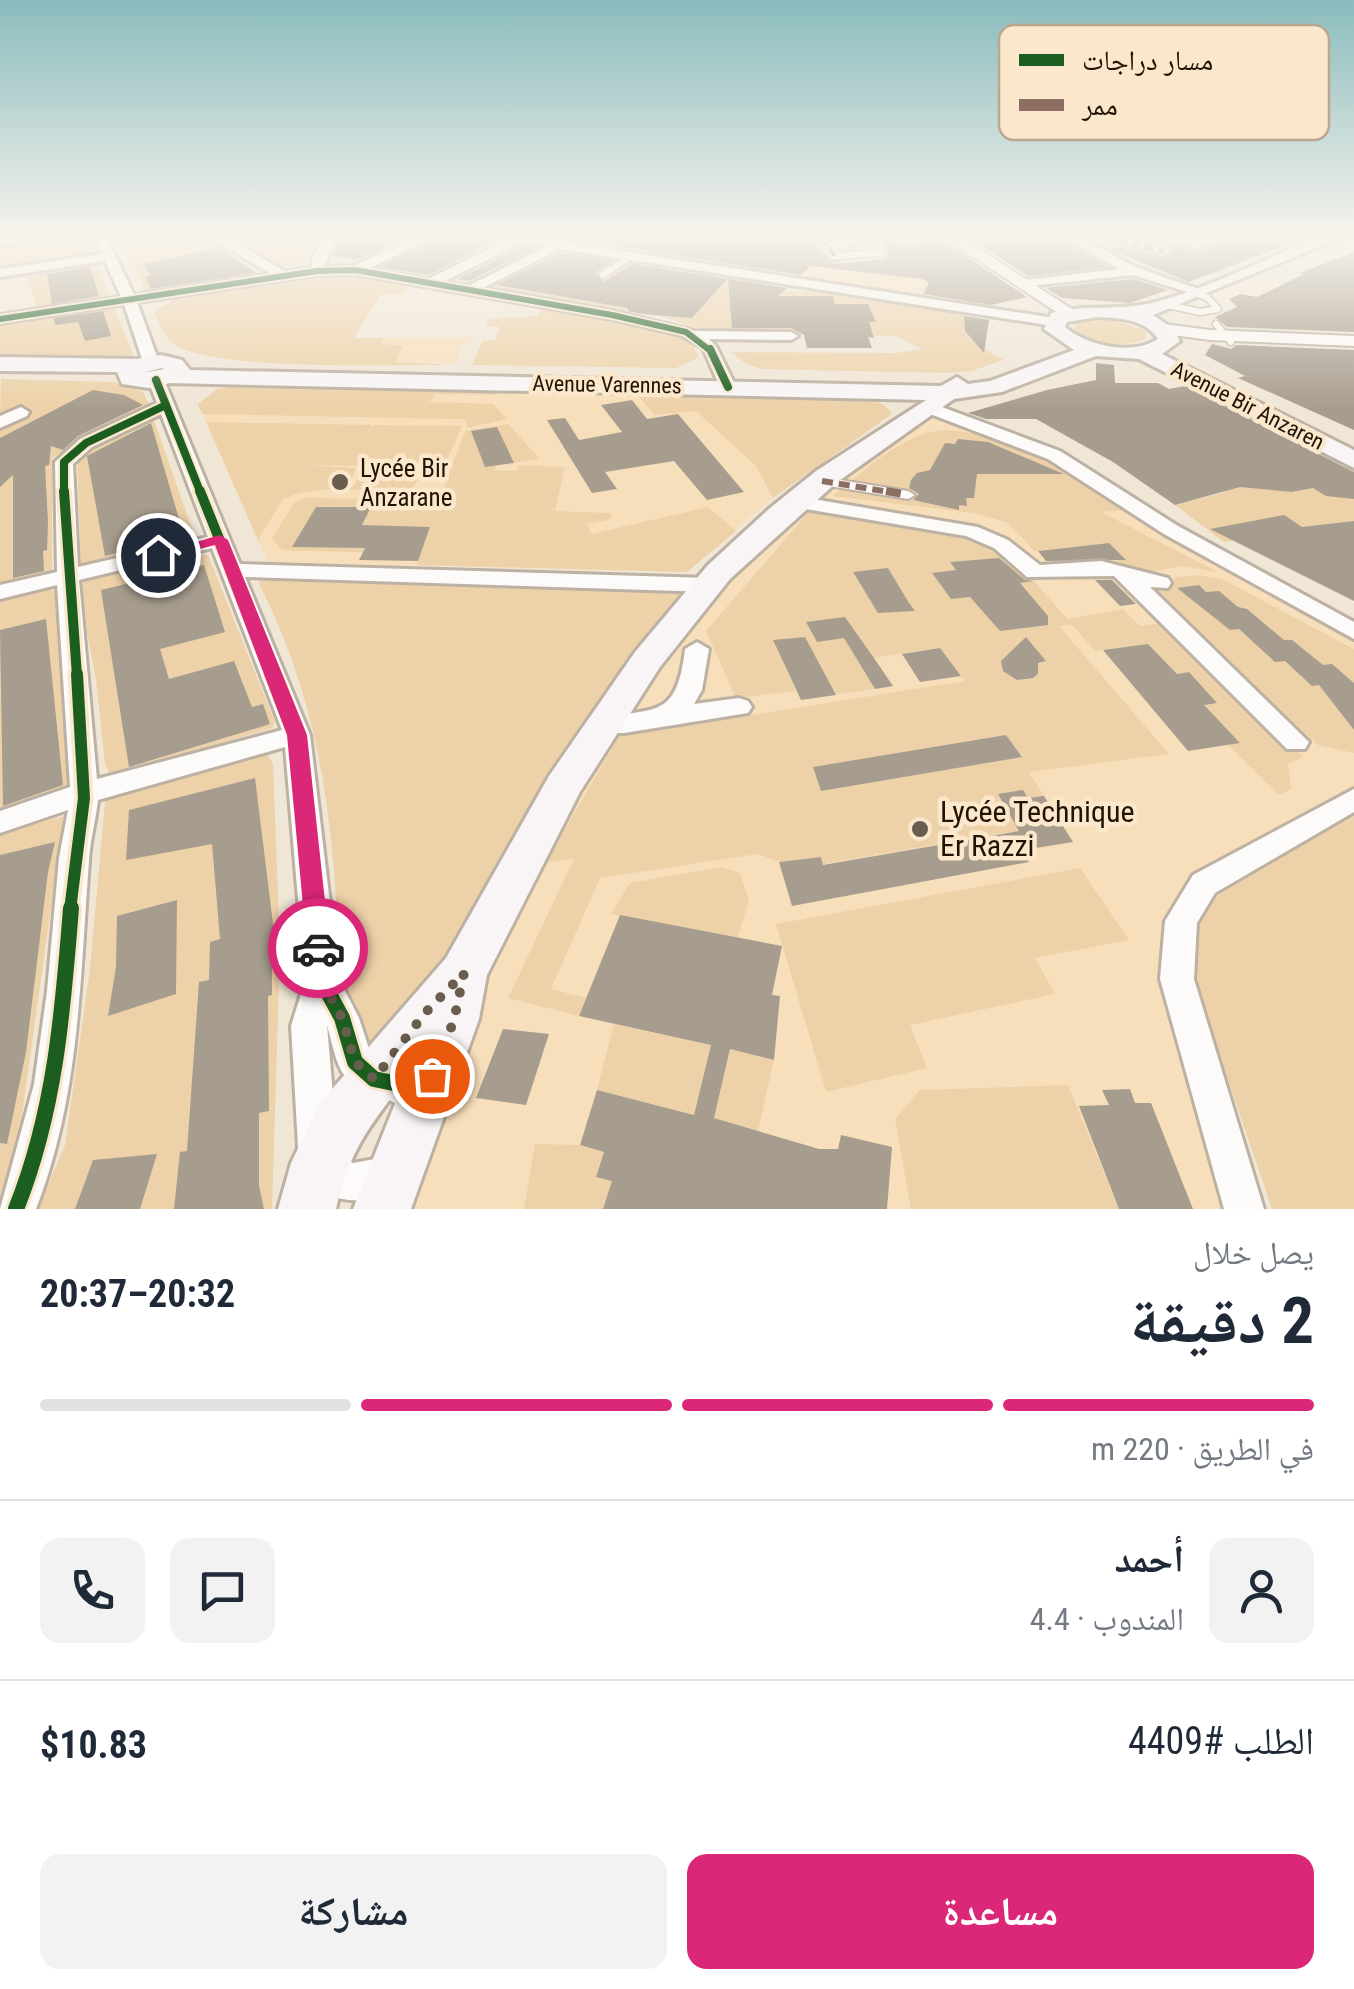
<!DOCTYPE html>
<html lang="ar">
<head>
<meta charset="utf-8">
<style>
	body { margin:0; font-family:"Roboto Condensed","Noto Naskh Arabic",sans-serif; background:#f2f2f3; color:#1f2937; direction:rtl; height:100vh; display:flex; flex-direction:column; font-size:38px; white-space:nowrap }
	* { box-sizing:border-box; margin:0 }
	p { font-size:32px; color:#747a83 }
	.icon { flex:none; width:55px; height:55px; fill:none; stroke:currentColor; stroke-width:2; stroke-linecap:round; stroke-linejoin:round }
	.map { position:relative; height:1209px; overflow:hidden; direction:ltr }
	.details { display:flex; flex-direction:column; background:#fff; flex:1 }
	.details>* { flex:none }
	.pin { position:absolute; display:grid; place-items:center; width:85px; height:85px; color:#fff; margin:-42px; border:5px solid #fff; border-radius:50%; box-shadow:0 2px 10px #0007 }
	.courier { position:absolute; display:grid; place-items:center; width:100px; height:100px; margin:-50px; border:8px solid #db2777; border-radius:50%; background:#fff; color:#222; box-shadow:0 2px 12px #0007 }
	.overview em { font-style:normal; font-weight:700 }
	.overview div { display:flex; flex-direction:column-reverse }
	.overview { display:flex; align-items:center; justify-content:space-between; height:170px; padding:0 40px }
	h1 { font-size:65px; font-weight:700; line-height:75px }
	.bar { display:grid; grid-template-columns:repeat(4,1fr); gap:15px 10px; align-content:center; height:120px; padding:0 40px }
	.bar i { height:12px; border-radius:8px; background:#e0e1e3 }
	.bar .selected { background:#db2777 }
	.bar p { grid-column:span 4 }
	.line { display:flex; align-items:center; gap:25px; padding:0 40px; border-top:2px solid #e0e1e3 }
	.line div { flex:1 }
	.round { display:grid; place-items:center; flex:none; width:105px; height:105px; border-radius:20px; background:#f2f2f3 }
	.action { display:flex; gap:20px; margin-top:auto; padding:20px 40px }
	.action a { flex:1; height:115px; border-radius:20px; background:#db2777; color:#fff; font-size:40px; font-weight:700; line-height:115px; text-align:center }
	.action a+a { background:#f2f2f3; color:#1f2937 }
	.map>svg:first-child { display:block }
	.built { fill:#f8dfbb }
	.green { fill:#edd2a9 }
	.building { fill:#a79d8e }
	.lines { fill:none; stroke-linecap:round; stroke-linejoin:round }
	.service-casing { stroke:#bcb1a2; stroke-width:9 }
	.pedestrian-casing { stroke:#bcb1a2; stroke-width:4 }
	.minor-casing { stroke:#bcb1a2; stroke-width:6 }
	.tertiary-casing { stroke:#bcb1a2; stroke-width:4 }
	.secondary-casing { stroke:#bcb1a2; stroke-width:6 }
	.service { stroke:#fdfbf9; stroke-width:6 }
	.pedestrian { fill:#fdfbf9; fill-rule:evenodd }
	.minor { fill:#fdfbf9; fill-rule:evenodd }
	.tertiary { fill:#fdfbf9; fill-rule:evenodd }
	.secondary { fill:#f9f5f6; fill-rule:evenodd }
	.quiet-far2 { stroke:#8d6e63; stroke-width:5; stroke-dasharray:9 5; stroke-linecap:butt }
	.quiet-far1 { stroke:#8d6e63; stroke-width:6; stroke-dasharray:11 6; stroke-linecap:butt }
	.quiet { stroke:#8d6e63; stroke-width:8; stroke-dasharray:15 8; stroke-linecap:butt }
	.cycleway-far4-casing { stroke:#fbe7cc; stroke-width:10 }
	.cycleway-far3-casing { stroke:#fbe7cc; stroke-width:12 }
	.cycleway-far2-casing { stroke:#fbe7cc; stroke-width:16 }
	.cycleway-far1-casing { stroke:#fbe7cc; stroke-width:19 }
	.cycleway-casing { stroke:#fbe7cc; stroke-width:22 }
	.cycleway-far4 { stroke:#1b5e20; stroke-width:6 }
	.cycleway-far3 { stroke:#1b5e20; stroke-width:8 }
	.cycleway-far2 { stroke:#1b5e20; stroke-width:10 }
	.cycleway-far1 { stroke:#1b5e20; stroke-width:12 }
	.cycleway { stroke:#1b5e20; stroke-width:16 }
	.route { fill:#db2777 }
	.done { stroke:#695e4e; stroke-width:10; stroke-dasharray:0 18 }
	.poi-dot { fill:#695e4e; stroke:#fbe7cc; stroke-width:4 }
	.labels { text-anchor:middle; stroke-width:9; stroke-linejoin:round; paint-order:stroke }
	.far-street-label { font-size:22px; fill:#201504; stroke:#fbe7cc }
	.poi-label { font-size:25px; fill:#201504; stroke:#fbe7cc; text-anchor:start }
	.near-poi-label { font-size:30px; fill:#201504; stroke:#fbe7cc; text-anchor:start }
	.key { fill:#fbe7cc; stroke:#b9a890; stroke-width:2.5 }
	.key-label { font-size:28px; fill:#201504 }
</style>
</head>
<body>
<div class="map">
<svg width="1354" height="1209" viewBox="0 0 1354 1209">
	<rect width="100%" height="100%" fill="#f0e6d6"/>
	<g class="built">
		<polygon points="813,240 831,260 916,270 930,281 922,296 707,262 720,243"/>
		<polygon points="473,337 470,343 460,345 457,363 394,362 386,346 380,344 384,338"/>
		<polygon points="243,385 857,398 883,404 892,414 791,482 687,572 268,562 198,404 217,389"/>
		<polygon points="931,408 1034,445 1354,632 1354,799 1244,859 1181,921 1246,1209 384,1209 463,973 719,572"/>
	</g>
	<g class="green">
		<polygon points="0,239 84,239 91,255 0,268"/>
		<polygon points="120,239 212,239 248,260 244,262 249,266 146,276 151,290 160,291 146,292"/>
		<polygon points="228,239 323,239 304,264 277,267"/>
		<path d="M554 250 754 281 739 291H805L810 287 964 312C965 340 981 347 1004 360L971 371 947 373 762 369 746 364 731 352 896 353 922 349 895 336 711 333 663 317 484 286Z"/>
		<polygon points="88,262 95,262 111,299 38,310 25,273"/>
		<path d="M344 275 410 283 403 294 380 295 354 338H384L381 344 403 346 395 362 455 365C397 364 216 372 174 344 163 337 159 323 154 311L176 299Z"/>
		<polygon points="113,305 134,357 0,355 0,322"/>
		<polygon points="541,307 673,332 691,342 699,357 676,368 472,365 482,341 495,340 500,327 486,326 489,319 538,316"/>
		<path d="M1106 318 1145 330 1147 338C1125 349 1093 345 1074 330L1077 322Z"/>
		<polygon points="1,379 114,382 143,392 151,409 52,458 52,574 0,586 0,427 29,413 15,409 0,415"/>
		<polygon points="243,385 499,390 496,395 435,394 430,402 493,404 507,419 467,428 465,419 452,419 202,414 198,404 217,389"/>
		<polygon points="636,393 857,398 883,404 892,414 773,498 756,466 696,411 654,415"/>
		<polygon points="153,418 195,537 81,565 77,457"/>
		<path d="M206 422 372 425 367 435 374 425 462 426 444 467 301 465 357 468 347 487H353L364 468 422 469 413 488H421L420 494C378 493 321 481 283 499L258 540Z"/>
		<polygon points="508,424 540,459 497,465 494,470 517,471 519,465 565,467 555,511 611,513 612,519 587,524 592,534 708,507 736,531 687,572 417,565 420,554 282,550 272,538 294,503 304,498 440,499 465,431"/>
		<path d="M944 430C1010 433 1074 472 1126 510L1101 512 1218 572 1182 566 1146 573 1117 561 1125 559 1109 543 1035 551 1006 522 973 513 832 496C866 470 901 434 944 430Z"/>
		<polygon points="1354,480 1354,521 1224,542 1175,505 1226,492 1215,484 1293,492"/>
		<polygon points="811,509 868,520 946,528 992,542 1021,566 1067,619 1123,609 1140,626 1161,623 1304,757 1288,763 1291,789 1279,795 1228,745 1239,742 1204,705 1189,672 1177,674 1148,644 1095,651 1071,624 1059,626 1169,754 1029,772 1073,842 1023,852 1009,832 823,864 820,857 779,862 758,854 600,878 551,989 586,998 579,1016 508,998 574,859 546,862 619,736 965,681 939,648 858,660 875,689 835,695 804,637 773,641 796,691 736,698 706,631"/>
		<polygon points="191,554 208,555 275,722 272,728 111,776 105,764 96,679 78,587 86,581"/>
		<polygon points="1197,575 1222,579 1354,649 1354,753 1318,745 1152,590 1177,577"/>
		<path d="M261 577 691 589 393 1056 343 1050C336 884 337 736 259 584Z"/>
		<polygon points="49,589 55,591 74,789 0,815 0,600"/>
		<polygon points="259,752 267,754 273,764 280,947 272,1209 38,1209 65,1145 90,969 105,802 109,796"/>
		<polygon points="1354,812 1354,1209 1272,1209 1193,977 1193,933 1212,899 1292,844"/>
		<polygon points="64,816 17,1150 12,1173 0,1198 0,833"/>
		<polygon points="722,867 740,873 749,901 737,938 611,914 630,883"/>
		<polygon points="1080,868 1129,940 1035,958 1055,994 910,1025 927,1068 826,1092 776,924"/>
		<polygon points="614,1024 711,1045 694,1115 597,1090"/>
		<polygon points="730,1049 774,1060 758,1131 714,1118"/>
		<polygon points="1068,1085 1119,1209 911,1209 895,1119 920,1090"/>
		<polygon points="535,1144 580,1145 604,1152 596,1177 612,1181 603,1209 524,1209"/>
	</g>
	<g class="building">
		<polygon points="340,239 403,239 357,260 333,256"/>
		<polygon points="434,239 500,239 428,275 380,267"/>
		<polygon points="571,239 809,239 834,264 884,259 888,254 883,246 886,239 892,239 893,245 943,241 1027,297 991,305 923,294 929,283 922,279 811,266 801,275"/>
		<polygon points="971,239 1062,239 1108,267 1028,276"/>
		<polygon points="1146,239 1159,239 1197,253 1225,239 1297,241 1189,282 1111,250 1120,245 1163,259 1174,252 1171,247"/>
		<polygon points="522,247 534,249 469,281 457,279"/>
		<polygon points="214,249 223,250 256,273 151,289 145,276 151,275 144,264"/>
		<polygon points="1354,252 1354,332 1227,327 1215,317 1237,307 1229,299 1241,294 1257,297 1304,274 1300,273"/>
		<polygon points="561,253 612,261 596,273 603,282 632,264 727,279 692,318 642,314 628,311 628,308 497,285"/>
		<polygon points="90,267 99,296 52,304 47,274"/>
		<polygon points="728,279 787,288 778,296 833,296 835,304 868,304 876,322 869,322 874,338 868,337 872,348 807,348 804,335 791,328 732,328"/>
		<polygon points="1133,279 1168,290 1130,303 1062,298 1046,288"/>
		<polygon points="103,311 111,336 85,341 78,322 55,325 54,318"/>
		<polygon points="964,316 989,320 984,353 965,331"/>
		<polygon points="1212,344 1231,349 1237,345 1354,350 1354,430 1238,378 1245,376 1205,355"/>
		<polygon points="1096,363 1114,365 1115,383 1158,383 1169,389 1185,386 1354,472 1354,499 1326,496 1313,488 1292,492 1240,487 1175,505 1113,462 1036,419 986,419 968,413 1047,390 1096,380"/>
		<polygon points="93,390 124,395 143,405 78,436 63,450 51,446 49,465 45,466 48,522 47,550 43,551 44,571 13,578 13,475 0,487 0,438"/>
		<polygon points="632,400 647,419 678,414 744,492 707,500 674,461 605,472 617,489 592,493 547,420 565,418 579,440 622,432 601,405"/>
		<polygon points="151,423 184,536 105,556 87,456"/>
		<polygon points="497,427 514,463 485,467 471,431"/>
		<polygon points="958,439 988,442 1064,474 977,474 974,498 966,498 967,506 959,505 959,510 913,500 919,494 909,488 911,480 917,473 930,470 945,443 955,444"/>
		<polygon points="316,507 371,507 362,525 430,527 418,561 359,560 365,548 292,547"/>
		<polygon points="1284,515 1302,527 1354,521 1354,601 1210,529"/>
		<polygon points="1109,543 1126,560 1046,561 1038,551"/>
		<polygon points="999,558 1025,580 1034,581 1020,583 1048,616 1048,625 1000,631 970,597 951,599 932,573 956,570 950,562"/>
		<polygon points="204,565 225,632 160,649 169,679 234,661 252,707 263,704 270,724 129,767 101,590"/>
		<polygon points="888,568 909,603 915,611 878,613 853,572"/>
		<polygon points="1095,580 1112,580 1136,604 1120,606"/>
		<polygon points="1199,585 1206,592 1219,591 1238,607 1247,609 1284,640 1292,640 1323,665 1332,664 1354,683 1354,730 1319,685 1312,686 1285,661 1275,662 1239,629 1230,630 1177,588"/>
		<polygon points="845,617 876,661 893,686 875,689 844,638 817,642 806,622"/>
		<polygon points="46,619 63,785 3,806 0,630"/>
		<polygon points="805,637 836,695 801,700 773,640"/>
		<polygon points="1026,637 1046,661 1038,663 1038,674 1033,678 1017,680 1003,671 1001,661"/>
		<polygon points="1148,644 1177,674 1189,672 1217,703 1204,705 1240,743 1188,751 1103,650"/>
		<polygon points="940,648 961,676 920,682 902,654"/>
		<polygon points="1006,735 1022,757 821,791 813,767"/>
		<polygon points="255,778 277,956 272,958 272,995 268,996 269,1111 259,1113 259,1186 264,1209 174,1209 180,1152 187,1151 199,982 209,980 210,942 220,939 212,844 126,860 129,810"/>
		<polygon points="1023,790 1028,798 1044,796 1073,842 1022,850 1029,862 792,906 779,862 821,857 823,865 1019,831 998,794"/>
		<polygon points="55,842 48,872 26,1052 7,1144 0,1143 0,855"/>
		<polygon points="177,900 176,994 108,1016 116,967 117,916"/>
		<polygon points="620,915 782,946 772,995 780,996 774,1060 730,1049 714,1118 819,1149 838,1149 841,1135 892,1147 887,1209 603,1209 612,1181 596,1177 604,1152 580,1145 597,1090 694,1115 711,1045 579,1016"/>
		<polygon points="503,1029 549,1034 526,1105 476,1098"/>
		<polygon points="1130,1089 1135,1103 1151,1103 1193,1209 1119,1209 1079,1106 1109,1105 1102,1090"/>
		<polygon points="157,1154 140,1209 75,1209 93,1160"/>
	</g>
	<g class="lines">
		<defs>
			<g id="service">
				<polyline points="825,245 879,241"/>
				<polyline points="836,256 881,253"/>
				<polyline points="603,275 631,256"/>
				<polyline points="1168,305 1200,312 1218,309 1208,298 1196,293"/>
				<polyline points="1216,324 1231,342"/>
			</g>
			<polygon id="pedestrian" points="822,477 908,491 915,495 908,499 817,484 815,481"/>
			<g id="minor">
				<polygon points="0,239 29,239 0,247"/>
				<path d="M95 239H107L134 295 271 274 213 239H228L286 272 311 268 312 259 324 239H336L324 267 353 266 413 239H430L368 269 428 279 509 239H544L1054 318 1061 322 1054 326 560 249 483 288 612 311 694 331 791 332 798 336 791 340 709 339 716 346 736 387 728 392 720 387 703 348 681 335 612 319 355 274 317 275 137 302 159 362 151 367 143 362 124 304 0 323V315L121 297 105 261 0 277V269L102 254ZM521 243 546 247 468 286 443 282Z"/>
				<polygon points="813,239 826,239 843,257 833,260"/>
				<polygon points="1066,239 1082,239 1138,268 1207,292 1200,296 1133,275 1020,287 1019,284 1025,280 1120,269"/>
				<polygon points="1112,239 1133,239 1170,251 1164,255"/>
				<polygon points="1163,239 1221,239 1198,249"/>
				<path d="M156 375 164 380 240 564 709 578 720 585 709 592 245 577 310 735 339 979 359 1018 370 1052 383 1063 416 1073 434 1091 440 1104 434 1117 421 1122C408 1117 401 1104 389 1100 338 1081 341 1077 327 1025L338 1154 353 1163 391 1156 405 1162 411 1176 405 1190C367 1206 318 1208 299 1163L291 1026 305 981 285 747 98 800C96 820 90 840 89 861 80 979 80 1097 36 1209H0L34 1084 47 991 59 858 68 810 0 833V811L70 787 57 585 0 599V585L57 572 55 462 80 439 157 403 148 380ZM161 414 208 537 78 567 73 464 92 447ZM212 548 282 730 97 779 79 580Z"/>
				<polygon points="931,403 1060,451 1178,526 1354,622 1354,639 1164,534 1048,459 925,412 923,408"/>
				<polygon points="21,407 29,412 27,416 0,428 0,416"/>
				<polygon points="795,496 978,527 1008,540 1040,565 1101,561 1168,578 1171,583 1168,588 1150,587 1309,742 1305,749 1287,749 1114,576 1027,577 994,548 966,536 788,506 785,502"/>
				<path d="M697 642 709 649 702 690 694 704 739 698 748 701 752 707 748 713 624 733H594L590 727 594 721C652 704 676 725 685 649Z"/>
				<polygon points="1354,789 1354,812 1215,893 1197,923 1194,979 1264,1209 1224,1209 1160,979 1165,921 1193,875"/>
			</g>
			<g id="tertiary">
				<polygon points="946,239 964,239 1078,313 1064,317"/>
				<polygon points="1164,324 1210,330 1354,336 1354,346 1210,340 1158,333 1158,325"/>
			</g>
			<path id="secondary" d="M1314 239H1338L1153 315 1172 328 1180 341 1162 354 1354 450V468L1139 359 1096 356 1002 392 954 399 836 483 730 579 660 667 580 792 487 975 479 1019 411 1209H353L404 1081C368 1128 350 1150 336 1209H278L291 1163 320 1103 446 958 549 776 635 652 708 565 770 508 816 471 926 400 170 383 149 388 122 384 117 372 0 371V357L137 359 161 355 182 360 190 370 941 386 957 377 968 384 990 381 1074 350 1044 329 1051 313C1085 304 1119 311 1152 303 1207 289 1262 260 1314 239ZM1098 317C1120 318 1145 319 1158 339 1131 356 1088 346 1065 327L1067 322ZM161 368 165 369 142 373Z"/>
		</defs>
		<use href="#service" class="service-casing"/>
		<use href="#pedestrian" class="pedestrian-casing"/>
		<use href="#minor" class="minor-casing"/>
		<use href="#tertiary" class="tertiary-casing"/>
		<use href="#secondary" class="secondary-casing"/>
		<use href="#service" class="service"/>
		<use href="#pedestrian" class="pedestrian"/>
		<use href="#minor" class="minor"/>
		<use href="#tertiary" class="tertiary"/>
		<use href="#secondary" class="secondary"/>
		<g class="quiet-far2">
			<polyline points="819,239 837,257"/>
			<polyline points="1118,239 1164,251"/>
		</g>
		<polyline class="quiet-far1" points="822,481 901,494"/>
		<polyline class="quiet" points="886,491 908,495"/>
		<defs>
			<polyline id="cycleway-far4" points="0,319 317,271 355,270 612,315 686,332 712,352"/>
			<g id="cycleway-far3">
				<polyline points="710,349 728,387"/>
				<polyline points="166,405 201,494"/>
				<polyline points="64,494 64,462 86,443 166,405 156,380"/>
			</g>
			<g id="cycleway-far2">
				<polyline points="64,491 77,676"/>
				<polyline points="200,491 274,676"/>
			</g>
			<g id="cycleway-far1">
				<polyline points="273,674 297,735 315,910"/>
				<polyline points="70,910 84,798 77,674"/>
			</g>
			<g id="cycleway">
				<polyline points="315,908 322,981 342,1018 355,1062 374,1079 403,1085 421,1104"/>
				<path d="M16 1209C55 1112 63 1011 71 908"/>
			</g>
		</defs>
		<use href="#cycleway-far4" class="cycleway-far4-casing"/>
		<use href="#cycleway-far3" class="cycleway-far3-casing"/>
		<use href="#cycleway-far2" class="cycleway-far2-casing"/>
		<use href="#cycleway-far1" class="cycleway-far1-casing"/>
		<use href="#cycleway" class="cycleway-casing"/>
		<use href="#cycleway-far4" class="cycleway-far4"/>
		<use href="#cycleway-far3" class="cycleway-far3"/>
		<use href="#cycleway-far2" class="cycleway-far2"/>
		<use href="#cycleway-far1" class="cycleway-far1"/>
		<use href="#cycleway" class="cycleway"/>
	</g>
	<linearGradient id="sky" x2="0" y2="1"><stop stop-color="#8abbbd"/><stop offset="0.58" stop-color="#f8f4ed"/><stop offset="1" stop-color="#f8f4ed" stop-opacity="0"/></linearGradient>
	<rect width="1354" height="409" fill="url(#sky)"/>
	<polygon class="route" points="220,535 228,540 307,735 330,948 327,955 310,955 307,948 287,735 215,545 158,560 151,555"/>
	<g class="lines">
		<polyline class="done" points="318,948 322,981 342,1018 355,1062 374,1079 426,1012 464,973 454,1020 432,1076"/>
	</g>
	<g class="poi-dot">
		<circle cx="340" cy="482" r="10"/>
		<circle cx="920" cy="829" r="10"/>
	</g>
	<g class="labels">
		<g class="far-street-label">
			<text transform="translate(607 384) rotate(1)" y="8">Avenue Varennes</text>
			<text transform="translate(1248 405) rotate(27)" y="8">Avenue Bir Anzaren</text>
		</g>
		<g class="poi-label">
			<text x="360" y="477">Lycée Bir<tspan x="360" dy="29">Anzarane</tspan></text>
		</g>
		<g class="near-poi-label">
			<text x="940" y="822">Lycée Technique<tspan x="940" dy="34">Er Razzi</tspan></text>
		</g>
	</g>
	<rect x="999" y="25" width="330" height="115" rx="15" class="key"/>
	<rect x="1019" y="54" width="45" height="12" fill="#1b5e20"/>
	<rect x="1019" y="99" width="45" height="12" fill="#8d6e63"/>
	<g class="key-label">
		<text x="1082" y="70">مسار دراجات</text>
		<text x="1082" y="115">ممر</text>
	</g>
</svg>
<div class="pin" style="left:432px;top:1076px;background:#ea580c"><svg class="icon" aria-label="bag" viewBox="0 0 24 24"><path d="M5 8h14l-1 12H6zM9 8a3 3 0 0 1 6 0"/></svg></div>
<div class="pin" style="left:158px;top:555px;background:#1f2937"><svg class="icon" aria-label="home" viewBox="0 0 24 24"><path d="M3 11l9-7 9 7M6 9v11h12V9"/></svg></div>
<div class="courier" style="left:318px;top:948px"><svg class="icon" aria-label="car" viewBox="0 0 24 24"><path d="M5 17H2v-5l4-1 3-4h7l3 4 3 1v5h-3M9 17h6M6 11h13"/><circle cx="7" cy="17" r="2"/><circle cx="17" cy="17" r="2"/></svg></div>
</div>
<section class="details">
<div class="overview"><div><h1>2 دقيقة</h1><p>يصل خلال</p></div><em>20:32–20:37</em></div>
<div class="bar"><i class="selected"></i><i class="selected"></i><i class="selected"></i><i></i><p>في الطريق · 220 m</p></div>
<div class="line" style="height:180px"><a class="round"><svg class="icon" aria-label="person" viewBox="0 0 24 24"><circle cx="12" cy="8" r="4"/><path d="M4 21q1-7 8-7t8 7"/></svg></a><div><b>أحمد</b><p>المندوب · 4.4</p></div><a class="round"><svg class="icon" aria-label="chat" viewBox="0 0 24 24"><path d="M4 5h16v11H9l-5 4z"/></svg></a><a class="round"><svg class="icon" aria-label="phone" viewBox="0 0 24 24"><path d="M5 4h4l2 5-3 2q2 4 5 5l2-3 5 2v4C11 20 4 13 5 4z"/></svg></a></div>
<div class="line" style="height:130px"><div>الطلب #4409</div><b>$10.83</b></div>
<div class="action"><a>مساعدة</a><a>مشاركة</a></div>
</section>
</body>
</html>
